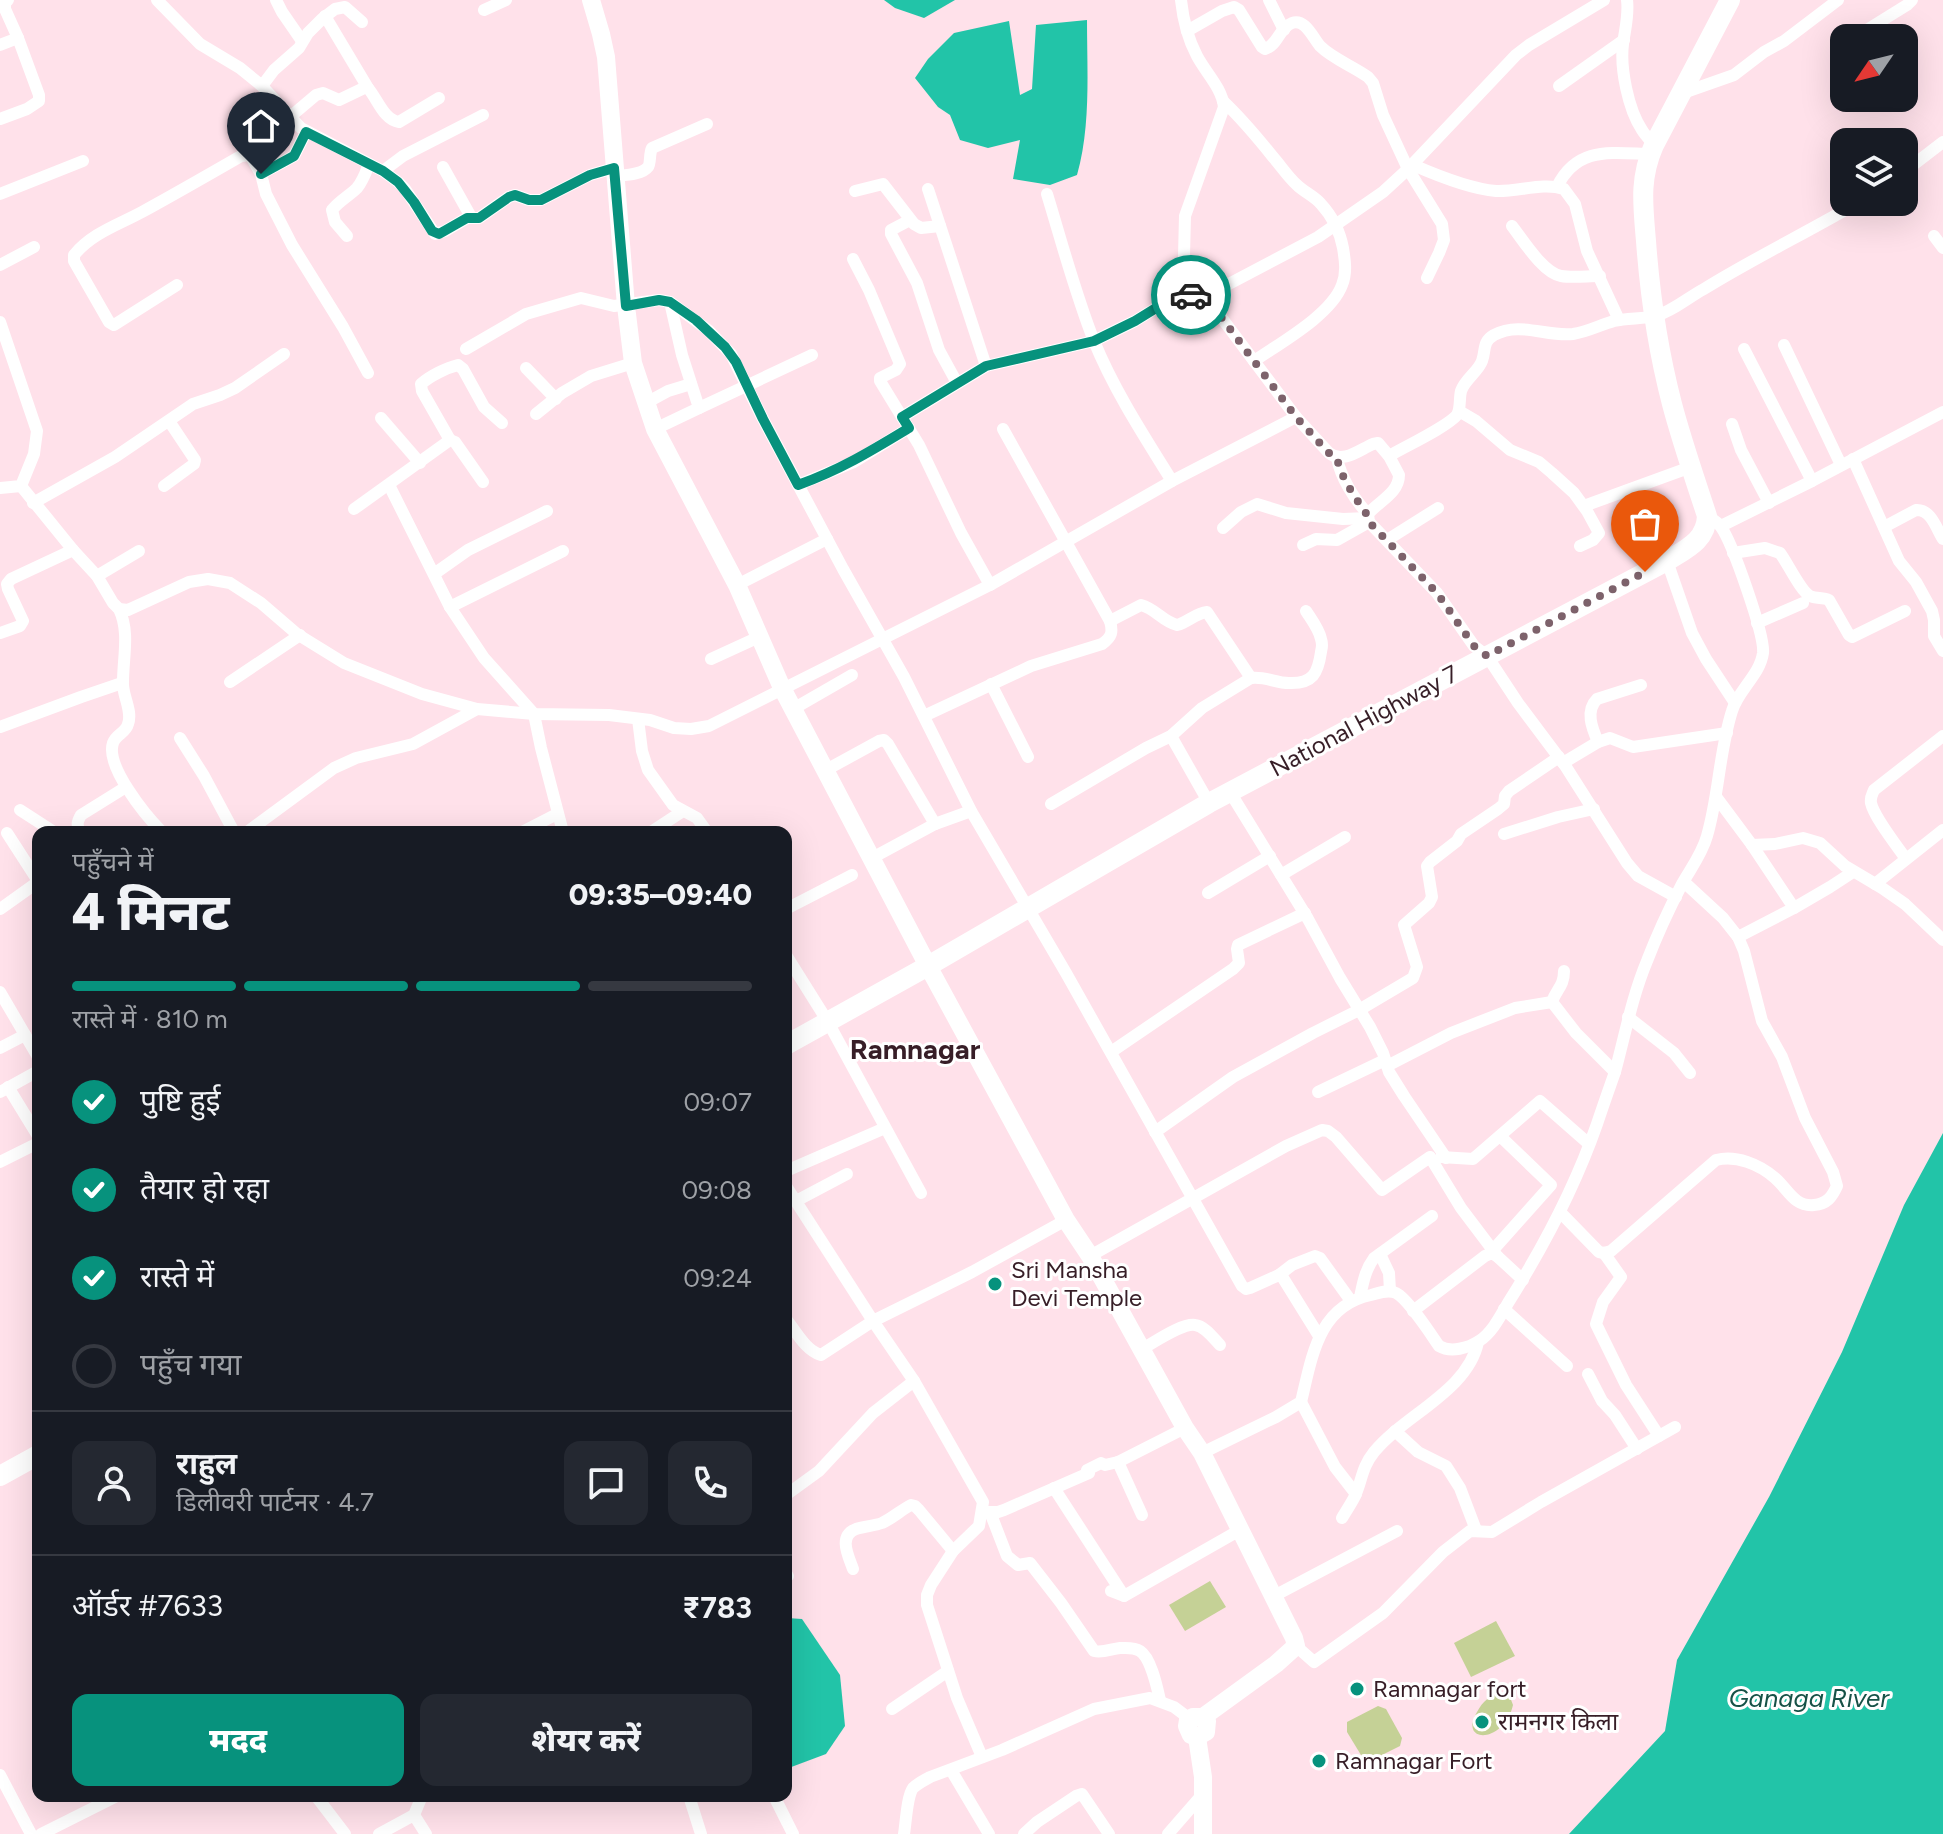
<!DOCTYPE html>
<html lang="hi">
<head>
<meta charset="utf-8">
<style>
	body { margin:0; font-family:Figtree,"Noto Sans Devanagari",sans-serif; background:#242831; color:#f1f3f6; height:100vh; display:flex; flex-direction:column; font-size:30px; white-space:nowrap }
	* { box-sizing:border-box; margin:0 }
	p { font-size:26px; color:#9ea1a6 }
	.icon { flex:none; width:44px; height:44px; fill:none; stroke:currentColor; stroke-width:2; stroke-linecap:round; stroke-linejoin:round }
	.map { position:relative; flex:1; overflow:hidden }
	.side { position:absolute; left:32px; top:826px; width:760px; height:976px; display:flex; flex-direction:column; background:#171b24; border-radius:16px; box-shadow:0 8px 32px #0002 }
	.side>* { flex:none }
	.needle { width:52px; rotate:235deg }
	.fabs { position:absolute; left:1830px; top:24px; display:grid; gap:16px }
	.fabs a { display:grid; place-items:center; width:88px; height:88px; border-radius:16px; background:#171b24; box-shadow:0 8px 32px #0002; font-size:40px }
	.pin { position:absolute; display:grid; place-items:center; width:68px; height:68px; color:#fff; margin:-82px -34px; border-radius:50% 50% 50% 0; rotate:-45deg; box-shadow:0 0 8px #0007 }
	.pin .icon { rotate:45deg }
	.courier { position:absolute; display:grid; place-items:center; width:80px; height:80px; margin:-40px; border:6px solid #07927d; border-radius:50%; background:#fff; color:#222; box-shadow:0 2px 10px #0007 }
	.headline em { font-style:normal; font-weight:800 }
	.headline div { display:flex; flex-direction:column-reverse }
	.headline { display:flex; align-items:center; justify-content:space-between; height:136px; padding:0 40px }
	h1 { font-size:52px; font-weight:800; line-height:60px }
	.bar { display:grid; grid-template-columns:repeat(4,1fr); gap:12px 8px; align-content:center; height:96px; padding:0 40px }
	.bar i { height:10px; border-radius:6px; background:#363941 }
	.bar .on { background:#07927d }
	.bar p { grid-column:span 4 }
	.line { display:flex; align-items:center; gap:20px; padding:0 40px; border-top:2px solid #363941 }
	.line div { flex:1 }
	.round { display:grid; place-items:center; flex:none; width:84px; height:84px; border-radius:16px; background:#242831 }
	ol { padding:0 40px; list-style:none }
	li { display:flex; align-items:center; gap:24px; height:88px }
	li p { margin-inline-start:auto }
	li .icon { padding:8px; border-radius:50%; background:#07927d; color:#fff; stroke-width:4 }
	li:last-child { color:#9ea1a6 }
	li i { width:44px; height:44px; border:4px solid #363941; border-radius:50% }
	.cta { display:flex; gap:16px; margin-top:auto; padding:16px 40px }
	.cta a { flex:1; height:92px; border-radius:16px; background:#07927d; color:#fff; font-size:32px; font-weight:800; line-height:92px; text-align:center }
	.cta a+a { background:#242831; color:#f1f3f6 }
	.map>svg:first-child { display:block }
	.green { fill:#c5d196 }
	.water { fill:#22c4a8 }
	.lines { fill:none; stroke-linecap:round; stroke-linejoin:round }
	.street { stroke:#fff; stroke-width:12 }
	.secondary { stroke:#fff; stroke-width:18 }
	.primary { stroke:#fff; stroke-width:20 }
	.done { stroke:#7d626b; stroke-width:8; stroke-dasharray:0 14.4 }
	.route { stroke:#07927d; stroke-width:10 }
	.poi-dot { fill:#07927d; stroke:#fff; stroke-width:3 }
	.labels { text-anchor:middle; stroke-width:6; stroke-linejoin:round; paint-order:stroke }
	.street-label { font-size:24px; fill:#371e27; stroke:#fff }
	.poi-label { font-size:24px; fill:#371e27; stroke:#fff; text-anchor:start }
	.water-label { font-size:26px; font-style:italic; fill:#165247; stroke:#fff }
	.quarter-label { font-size:28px; font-weight:bold; fill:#371e27; stroke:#fff }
</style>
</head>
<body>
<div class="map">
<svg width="1943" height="1834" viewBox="0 0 1943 1834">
	<rect width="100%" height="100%" fill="#ffe1ea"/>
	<g class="green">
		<polygon points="1210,1581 1226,1607 1185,1631 1169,1605"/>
		<polygon points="1496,1621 1515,1656 1471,1677 1454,1643"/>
		<path d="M1501 1693 1510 1697 1513 1705C1504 1744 1458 1744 1477 1712 1483 1701 1489 1696 1501 1693Z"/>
		<polygon points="1378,1706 1386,1709 1402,1738 1400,1746 1372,1760 1364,1760 1347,1732 1347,1722"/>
	</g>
	<g class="water">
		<polygon points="884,0 955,0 924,18 895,8"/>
		<path d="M1087 20C1087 71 1091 126 1077 175L1050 185 1013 179 1020 140 988 148 960 140 950 115 938 107 915 78 928 59 954 33 1009 21 1020 95 1032 89 1036 25Z"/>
		<polygon points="1943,1133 1943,1834 1569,1834 1665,1731 1677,1660 1769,1497 1842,1352 1904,1205"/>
		<polygon points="787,1618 802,1619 840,1675 845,1726 826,1754 786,1769"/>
	</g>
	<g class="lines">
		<g class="street">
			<polyline points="157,0 200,44 240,68 262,86 301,128 383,171 398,182 405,189 435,234 445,231 467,218 479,218 509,197 515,195 529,200 541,200 590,175 614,168"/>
			<polyline points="276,0 282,12 302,41"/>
			<path d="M1181 0C1183 19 1188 39 1197 56 1206 73 1222 88 1224 107L1185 216 1183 296"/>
			<polyline points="1269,0 1284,30"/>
			<path d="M1627 0C1629 15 1625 29 1623 44 1620 68 1628 109 1642 130 1645 135 1650 140 1654 145"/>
			<polyline points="484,10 506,0"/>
			<polyline points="325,16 368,88"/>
			<path d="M1187 31 1222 11 1234 7 1239 10 1262 47 1265 49C1278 45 1279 28 1292 23 1305 18 1313 38 1320 46 1333 59 1353 66 1368 77L1373 83 1383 115 1408 169 1442 224 1444 240 1439 253 1427 278"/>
			<polyline points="1857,36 1907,5 1912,0"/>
			<polyline points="0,45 18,38"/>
			<polyline points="262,86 274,70 299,48 308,33 322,19 335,9 345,7 362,22"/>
			<polyline points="1559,86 1624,40"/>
			<polyline points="1680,94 1734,75 1764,52 1784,41 1838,0"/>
			<path d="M1223 101C1241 118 1257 137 1273 157 1281 166 1288 177 1297 185 1304 192 1314 196 1321 204 1332 216 1340 232 1343 248 1345 260 1347 273 1342 285 1331 315 1280 343 1254 361"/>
			<path d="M290 117 316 95 323 93 339 100 364 88H368C378 100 384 120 399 122L439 98"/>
			<polyline points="0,119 27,109 39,101 39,95 18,38 5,9 5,3 8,0"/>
			<path d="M1413 165C1436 175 1470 189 1496 191 1518 192 1543 182 1564 189L1575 204 1587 251 1619 320"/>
			<polyline points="443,167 471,217"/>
			<polyline points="383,171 403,156 483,115"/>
			<polyline points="1904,172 1943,142"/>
			<polyline points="261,174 294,156 306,132"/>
			<path d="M615 176C624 175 642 175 648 167 651 163 649 154 652 148L707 124"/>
			<path d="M1557 187C1577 146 1611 153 1650 154"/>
			<polyline points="928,189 986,366"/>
			<polyline points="855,191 883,184 914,224 921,228 940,226"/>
			<polyline points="0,194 83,161"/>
			<path d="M1047 194C1062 243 1075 293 1094 341 1114 390 1144 436 1172 481"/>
			<polyline points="910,220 891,230 891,234 917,283 939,350 957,383"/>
			<path d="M1512 226C1523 240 1543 273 1561 276 1573 278 1587 276 1600 276"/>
			<path d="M347 236 335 222 332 210C339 201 349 196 357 188 363 181 366 172 369 164"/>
			<polyline points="1934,236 1943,248"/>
			<polyline points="853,259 869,290 900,364 896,370 880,378 880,381 919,445 961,533 990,585"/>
			<polyline points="0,265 34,247"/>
			<path d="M177 285 114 325 109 322 78 268 74 261V255C92 233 118 225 142 212 175 194 208 175 241 156L250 155 261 174 266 194 292 245 343 327 368 373"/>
			<path d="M1203 293 1296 417 1329 453C1343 464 1359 450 1373 444L1378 443 1389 456 1399 475C1399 493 1379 501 1368 514L1369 522 1437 593 1474 646 1487 656 1518 703 1566 767 1627 863 1638 876 1676 897"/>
			<polyline points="0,322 37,431 34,454 21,486 0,488"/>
			<polyline points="1784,345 1841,465"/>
			<polyline points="466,349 526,314 581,298 614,306 659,300 670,302 708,330 731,354 763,419 843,569 904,677 971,811 1066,973 1242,1286 1246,1289 1250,1288 1279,1275 1283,1278 1319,1336"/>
			<polyline points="1744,349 1812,481"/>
			<polyline points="526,368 556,399"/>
			<polyline points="646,403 668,391 691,384"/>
			<polyline points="699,408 812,355"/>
			<polyline points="1459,411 1476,421 1510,450 1539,462 1552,473 1574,493 1587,511 1599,533 1593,540 1580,546"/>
			<polyline points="536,414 562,393 591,376 633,363"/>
			<polyline points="902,417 986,366 1094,341 1135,321 1169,300 1225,286 1318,237 1383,192 1408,169 1516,55 1529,45 1604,0"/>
			<polyline points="381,418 420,463"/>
			<polyline points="1732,424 1741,450 1769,503"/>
			<polyline points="655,429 699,408 682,355 670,302"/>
			<path d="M450 440 422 391 421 384C430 376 446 368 458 365L463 369 484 407 502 423"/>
			<path d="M1389 456C1404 447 1447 427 1457 415 1461 408 1459 399 1461 391 1465 379 1478 372 1482 361 1486 350 1482 342 1494 335 1520 321 1546 337 1573 334 1587 332 1600 325 1614 321 1627 318 1643 319 1656 316 1675 310 1687 298 1704 289 1754 258 1808 232 1859 202"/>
			<path d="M1337 458C1341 478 1354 499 1368 514"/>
			<polyline points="1853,459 1899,561 1916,582 1932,611 1934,620 1934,636 1943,651"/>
			<polyline points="389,485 450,607 484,658 534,714 541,748 563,832"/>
			<polyline points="798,485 854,462 909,428"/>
			<polyline points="21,486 73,550 97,576 113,603 119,609 128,610 189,582 208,579 230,583 261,603 297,634 344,663 422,694 477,709 534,714 609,715 650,720 674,728 691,729 709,726 990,585 1172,481 1296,417"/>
			<polyline points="164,486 194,464 195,460 169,421"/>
			<polyline points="33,503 115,457 193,404 220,395 235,388 284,354"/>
			<polyline points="1584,506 1691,467"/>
			<polyline points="354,509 450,440 455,442 483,482"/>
			<polyline points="1721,526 1812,481 1943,412"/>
			<path d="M1884 527 1916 510C1931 509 1936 528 1943 539"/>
			<polyline points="1223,528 1241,512 1257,504 1286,513 1343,519 1368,518"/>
			<polyline points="1387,540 1438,508"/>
			<polyline points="1303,545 1316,539 1337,540 1369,522"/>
			<path d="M1733 553 1765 548 1780 553C1787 562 1801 592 1810 596 1816 599 1823 597 1829 600L1849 635 1852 637 1905 611"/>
			<polyline points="1667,561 1692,633 1706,659 1735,703"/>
			<polyline points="434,574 468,550 547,511"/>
			<polyline points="97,576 139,551"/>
			<polyline points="737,585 827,539"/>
			<polyline points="450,607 563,551"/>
			<path d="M119 609C130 632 123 657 123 682 122 695 133 711 128 724 126 733 116 734 113 743 105 766 146 816 162 832"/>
			<path d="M1110 621 1141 605C1156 609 1162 621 1177 625 1188 622 1196 613 1207 612L1251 678"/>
			<polyline points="1757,623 1803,603"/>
			<polyline points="0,633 20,626 23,621 8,589 7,584 11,579 73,550"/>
			<polyline points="711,659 759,637"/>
			<polyline points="230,682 300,635"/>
			<polyline points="991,684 1028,757"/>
			<polyline points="793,709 852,675"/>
			<path d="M924 716 1031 666 1102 644C1112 637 1113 632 1110 621L1003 429"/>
			<polyline points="638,719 642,751 648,770 673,805 697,818 707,832"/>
			<polyline points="0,727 81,697 122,683"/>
			<polyline points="1171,736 1209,803"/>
			<polyline points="180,738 204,776 234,832"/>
			<path d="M1598 742C1592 728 1585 711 1597 699L1641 685"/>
			<polyline points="1563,763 1598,742 1610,738 1633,747 1727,733"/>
			<polyline points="826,770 879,741 884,740 888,744 935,824"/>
			<polyline points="1230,792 1308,919 1340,978 1370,1027 1383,1053 1389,1072 1404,1096 1446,1158"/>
			<polyline points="1717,798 1752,845 1794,908 1738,937"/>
			<path d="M1051 804 1146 748 1171 736 1202 708 1251 678C1264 676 1276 683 1289 683 1313 684 1318 673 1321 652 1322 646 1323 645 1321 639 1319 629 1311 619 1306 611"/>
			<polyline points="20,810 54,832"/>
			<path d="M81 832C76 826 77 822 81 815L126 787"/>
			<polyline points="247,832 334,768 356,758 413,744 477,709"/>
			<polyline points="522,832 557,814"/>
			<polyline points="651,832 683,811"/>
			<polyline points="7,833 38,881"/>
			<polyline points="1504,834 1558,817 1594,809"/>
			<polyline points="1752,845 1775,844 1803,838 1820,843 1845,866 1882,888 1905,904 1943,940"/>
			<polyline points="872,858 935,824 971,811"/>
			<path d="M1906 859C1897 846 1874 817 1871 803 1870 797 1872 795 1874 790L1943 736"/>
			<polyline points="1281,875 1345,837"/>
			<polyline points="1875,884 1943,830"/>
			<polyline points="1208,893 1270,856"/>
			<polyline points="1794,908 1830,887 1853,872"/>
			<polyline points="0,909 38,882"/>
			<polyline points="786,909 852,875"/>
			<polyline points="786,955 828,1022 921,1193"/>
			<path d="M1564 971C1564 987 1556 989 1552 1002L1576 1033 1615 1072"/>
			<polyline points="0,992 38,1057"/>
			<polyline points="1628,1017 1674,1053 1690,1073"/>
			<polyline points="0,1048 25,1035"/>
			<polyline points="1111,1052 1233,969 1239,963 1237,949 1238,945 1305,913"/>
			<polyline points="1387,1066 1451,1033 1515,1008 1552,1002"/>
			<polyline points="8,1087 38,1136"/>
			<polyline points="0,1092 38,1071"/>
			<polyline points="1318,1092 1385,1060"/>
			<polyline points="1155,1132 1233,1077 1313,1033 1359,1010 1413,978 1417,967 1404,925 1429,903 1432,897 1427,866 1430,862 1457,841 1461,834 1498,809 1504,804 1505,796 1509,791 1559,757"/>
			<polyline points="1441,1157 1473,1159 1540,1101 1589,1144"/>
			<polyline points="0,1162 38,1143"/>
			<polyline points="786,1171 885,1128"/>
			<polyline points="786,1186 873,1321 914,1381 983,1502 979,1526 953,1551 931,1585 927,1595 927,1605 957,1698 982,1757"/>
			<polyline points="796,1201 847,1174"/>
			<path d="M1560 1212 1599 1252 1604 1253 1611 1251 1716 1160C1736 1155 1759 1164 1775 1178 1788 1189 1794 1207 1814 1205 1827 1204 1832 1197 1837 1186L1833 1172 1805 1118 1782 1057 1762 1021 1744 951 1738 937 1723 918 1684 882"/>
			<polyline points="1493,1250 1551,1185 1500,1136"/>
			<polyline points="1604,1253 1621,1277 1603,1302 1596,1324 1626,1385 1659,1436"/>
			<polyline points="1380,1254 1389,1273 1390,1291"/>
			<polyline points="1090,1256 1286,1146 1322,1130 1328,1131 1336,1137 1382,1190 1430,1157 1461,1208 1498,1257"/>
			<polyline points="1279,1275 1292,1265 1315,1256 1320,1258 1351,1301"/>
			<path d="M1360 1297C1363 1283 1365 1270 1374 1258L1432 1216"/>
			<polyline points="1504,1309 1567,1366"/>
			<polyline points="1413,1311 1485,1256 1492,1253 1498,1257 1523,1280"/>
			<path d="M786 1319C796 1331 805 1350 821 1355L873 1321 972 1272 1066 1220"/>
			<path d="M1142 1349C1155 1342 1182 1323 1195 1325 1205 1326 1214 1339 1220 1345"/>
			<polyline points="1588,1374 1602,1401 1615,1415 1637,1449"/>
			<polyline points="1301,1402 1335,1467 1356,1494"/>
			<polyline points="1395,1431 1418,1452 1446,1466 1460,1488 1476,1530"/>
			<path d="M1202 1453 1276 1417 1301 1402C1312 1357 1318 1306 1371 1295 1379 1293 1388 1289 1396 1293 1408 1299 1430 1333 1439 1346 1451 1353 1468 1348 1479 1341 1492 1333 1501 1315 1508 1303 1544 1246 1575 1187 1597 1124 1603 1106 1609 1089 1615 1072 1625 1035 1632 997 1647 961 1657 935 1669 909 1682 884 1691 868 1702 854 1707 836 1719 795 1719 752 1732 711 1738 690 1760 675 1763 653 1765 635 1732 542 1721 527 1718 522 1712 519 1707 516"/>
			<polyline points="1118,1462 1142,1515"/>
			<polyline points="1054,1488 1124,1596"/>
			<polyline points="786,1495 819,1471 873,1413 914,1381"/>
			<polyline points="986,1512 998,1512 1004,1510 1089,1473 1087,1470 1101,1463 1105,1465 1118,1462 1185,1428"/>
			<path d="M990 1512 1007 1556 1018 1565 1030 1563 1061 1603 1094 1651C1103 1653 1111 1649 1120 1648 1126 1648 1134 1647 1140 1651 1151 1658 1157 1687 1160 1700"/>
			<path d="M1342 1518C1346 1511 1351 1504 1355 1496 1362 1480 1362 1467 1374 1452 1404 1415 1468 1391 1478 1342"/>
			<path d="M853 1569C848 1555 838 1536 856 1529 865 1526 874 1526 882 1523 893 1518 901 1510 911 1505L915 1506 919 1510 953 1551"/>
			<polyline points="786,1573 788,1576"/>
			<polyline points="1111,1591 1124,1596 1240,1530"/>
			<polyline points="1274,1596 1397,1531"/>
			<polyline points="1296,1646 1314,1662 1383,1613 1443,1552 1470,1531 1492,1532 1541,1502 1675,1427"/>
			<polyline points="892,1709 948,1671"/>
			<polyline points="951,1770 989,1834"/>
			<polyline points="0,1775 31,1834"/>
			<polyline points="316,1796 345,1834"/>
			<polyline points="689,1796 701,1834"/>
			<polyline points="774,1796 793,1834"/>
			<polyline points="414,1815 426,1834"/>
			<polyline points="41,1834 117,1796"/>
			<polyline points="379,1834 414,1815 422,1796"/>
			<path d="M904 1834C906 1822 907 1796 913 1788 918 1783 925 1780 930 1777L1002 1750 1094 1709 1150 1698 1174 1707 1190 1719"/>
			<polyline points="1024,1834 1037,1822 1076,1796 1082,1794 1109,1834"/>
			<polyline points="1168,1834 1202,1795"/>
		</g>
		<g class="secondary">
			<polyline points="591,0 601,34 606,57 626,306 633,363 655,429 737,585 782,688 928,966 1066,1220 1090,1256 1185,1428 1202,1453 1294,1638 1296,1646 1276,1664 1203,1717 1193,1717 1188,1720 1187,1726 1191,1735 1197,1737 1206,1732 1207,1721 1203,1717"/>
			<polyline points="1197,1737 1203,1777 1203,1834"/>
		</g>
		<g class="primary">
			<path d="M786 1045 928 966 1209 803 1667 561C1686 549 1706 541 1707 516 1695 479 1682 442 1672 404 1658 350 1650 296 1646 241 1643 205 1639 179 1654 145L1730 0"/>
			<polyline points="0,1476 38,1455"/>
		</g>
	</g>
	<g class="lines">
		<path class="done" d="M1191 295 1203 293 1296 417 1329 453 1337 458C1340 473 1348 486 1357 500 1362 508 1367 512 1369 522L1437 593 1474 646 1487 656 1645 572"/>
		<path class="route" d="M261 174 294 156 306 132 383 171 398 182 414 202 432 231 439 234 467 218H479L509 197 515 195 529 200H541L590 175 614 168 626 306 659 300 670 302 696 320 725 347 736 362 763 419 798 485C840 470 871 451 909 428L902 417 986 366 1094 341 1135 321 1169 300 1191 295"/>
	</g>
	<g class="poi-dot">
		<circle cx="995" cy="1284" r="8"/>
		<circle cx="1357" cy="1689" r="8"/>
		<circle cx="1482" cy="1722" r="8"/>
		<circle cx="1319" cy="1761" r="8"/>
	</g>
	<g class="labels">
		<g class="street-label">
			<text transform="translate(1364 721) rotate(-28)" y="8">National Highway 7</text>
		</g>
		<g class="poi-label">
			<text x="1011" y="1278">Sri Mansha<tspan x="1011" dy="28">Devi Temple</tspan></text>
			<text x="1373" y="1697">Ramnagar fort</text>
			<text x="1498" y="1730">रामनगर किला</text>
			<text x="1335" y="1769">Ramnagar Fort</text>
		</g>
		<g class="water-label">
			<text x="1809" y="1707">Ganaga River</text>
		</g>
		<g class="quarter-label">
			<text x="915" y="1059">Ramnagar</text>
		</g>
	</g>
</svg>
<div class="fabs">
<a><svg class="needle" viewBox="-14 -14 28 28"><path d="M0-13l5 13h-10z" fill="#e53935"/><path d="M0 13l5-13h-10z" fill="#9ea1a6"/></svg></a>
<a><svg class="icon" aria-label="layers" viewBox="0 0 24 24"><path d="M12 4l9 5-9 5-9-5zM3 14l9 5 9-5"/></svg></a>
</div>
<div class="pin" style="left:1645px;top:572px;background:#ea580c"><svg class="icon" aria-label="bag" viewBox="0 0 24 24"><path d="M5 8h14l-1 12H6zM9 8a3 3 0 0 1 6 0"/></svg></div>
<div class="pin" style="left:261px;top:174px;background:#1f2937"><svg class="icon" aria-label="home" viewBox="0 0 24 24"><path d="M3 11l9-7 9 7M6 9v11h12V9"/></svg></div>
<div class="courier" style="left:1191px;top:295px"><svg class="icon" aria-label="car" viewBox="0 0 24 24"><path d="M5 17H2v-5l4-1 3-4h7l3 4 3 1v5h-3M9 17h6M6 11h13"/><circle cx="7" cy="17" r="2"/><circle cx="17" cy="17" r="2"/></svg></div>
<section class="side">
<div class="headline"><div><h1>4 मिनट</h1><p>पहुँचने में</p></div><em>09:35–09:40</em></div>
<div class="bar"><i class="on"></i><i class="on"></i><i class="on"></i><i></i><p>रास्ते में · 810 m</p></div>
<ol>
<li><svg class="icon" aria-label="check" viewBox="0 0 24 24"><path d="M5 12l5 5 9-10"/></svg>पुष्टि हुई<p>09:07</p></li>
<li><svg class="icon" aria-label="check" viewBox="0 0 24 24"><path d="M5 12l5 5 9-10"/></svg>तैयार हो रहा<p>09:08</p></li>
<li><svg class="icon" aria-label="check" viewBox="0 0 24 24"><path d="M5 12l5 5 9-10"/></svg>रास्ते में<p>09:24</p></li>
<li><i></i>पहुँच गया</li>
</ol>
<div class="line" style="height:144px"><a class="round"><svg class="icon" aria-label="person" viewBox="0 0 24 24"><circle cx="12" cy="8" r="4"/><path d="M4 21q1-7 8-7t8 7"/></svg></a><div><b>राहुल</b><p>डिलीवरी पार्टनर · 4.7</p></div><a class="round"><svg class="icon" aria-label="chat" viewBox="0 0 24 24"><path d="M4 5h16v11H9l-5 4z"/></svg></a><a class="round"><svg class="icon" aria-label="phone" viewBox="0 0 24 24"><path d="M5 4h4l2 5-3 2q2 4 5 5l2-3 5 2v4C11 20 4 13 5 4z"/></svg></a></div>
<div class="line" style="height:104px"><div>ऑर्डर #7633</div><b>₹783</b></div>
<div class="cta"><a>मदद</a><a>शेयर करें</a></div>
</section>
</div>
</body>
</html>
